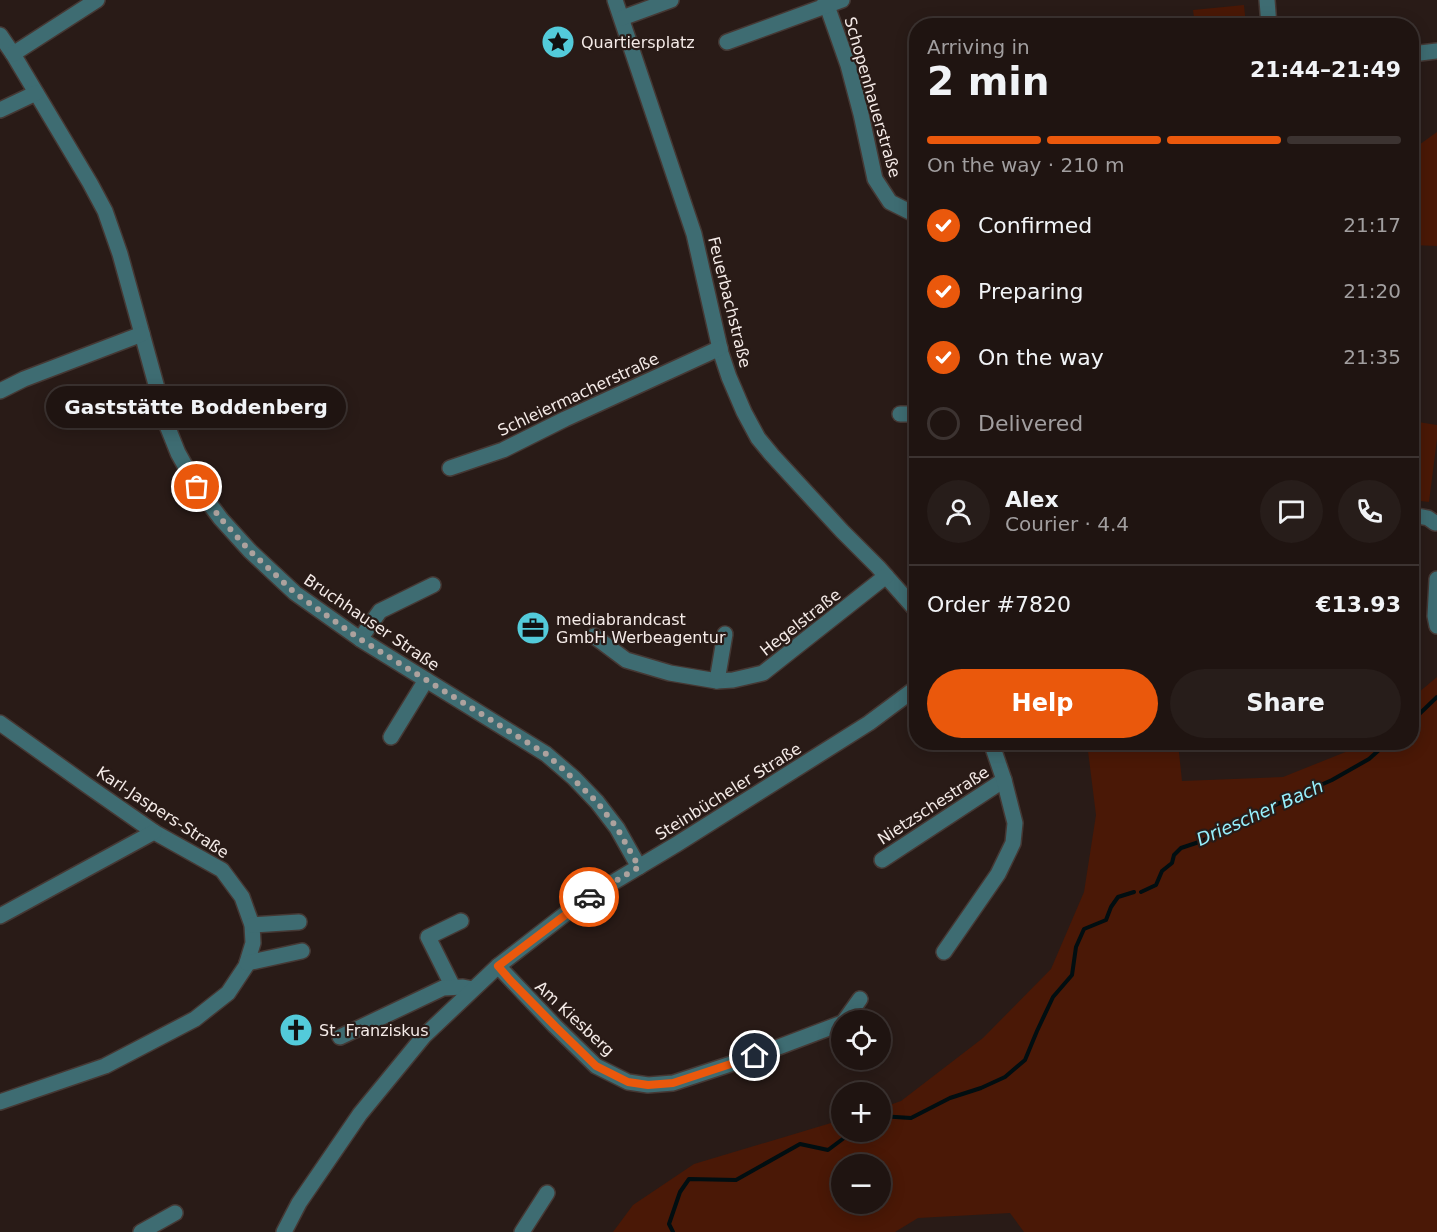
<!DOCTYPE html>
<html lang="en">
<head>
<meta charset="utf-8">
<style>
	body { margin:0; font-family:"DejaVu Sans",sans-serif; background:#271d1a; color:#f1f3f6; height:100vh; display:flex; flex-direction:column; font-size:22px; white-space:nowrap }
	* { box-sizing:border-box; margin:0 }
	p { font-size:20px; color:#a19e9f }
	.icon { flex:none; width:33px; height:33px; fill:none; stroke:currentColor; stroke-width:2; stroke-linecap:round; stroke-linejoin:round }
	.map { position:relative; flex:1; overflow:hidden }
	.panel { position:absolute; left:909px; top:18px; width:510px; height:732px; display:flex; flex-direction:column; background:#1f1411; border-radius:24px; box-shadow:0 3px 15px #0003,0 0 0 2px #3c3331 }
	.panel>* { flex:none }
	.controls { position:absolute; left:831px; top:1010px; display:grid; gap:12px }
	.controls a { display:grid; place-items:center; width:60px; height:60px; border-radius:50%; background:#1f1411; box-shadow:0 3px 15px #0003,0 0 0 2px #3c3331; font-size:30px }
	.pin { position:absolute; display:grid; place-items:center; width:51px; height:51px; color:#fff; margin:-26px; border:3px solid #fff; border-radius:50%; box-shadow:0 2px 6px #0007 }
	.courier { position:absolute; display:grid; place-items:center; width:60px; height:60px; margin:-30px; border:4px solid #ea580c; border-radius:50%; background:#fff; color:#222; box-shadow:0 2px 8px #0007 }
	.bubble { position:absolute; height:42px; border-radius:21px; background:#1f1411; box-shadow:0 3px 15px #0003,0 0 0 2px #3c3331; font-size:20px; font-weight:800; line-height:42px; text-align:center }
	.head em { font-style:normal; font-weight:800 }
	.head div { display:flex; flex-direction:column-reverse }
	.head { display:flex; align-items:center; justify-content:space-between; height:102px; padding:0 18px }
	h1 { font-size:39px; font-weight:800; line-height:45px }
	.bar { display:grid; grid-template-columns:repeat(4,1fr); gap:9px 6px; align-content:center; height:72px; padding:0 18px }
	.bar i { height:8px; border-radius:4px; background:#3c3331 }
	.bar .on { background:#ea580c }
	.bar p { grid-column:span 4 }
	.line { display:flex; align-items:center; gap:15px; padding:0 18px; border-top:2px solid #3c3331 }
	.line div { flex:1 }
	.round { display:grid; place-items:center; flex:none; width:63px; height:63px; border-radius:32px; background:#271d1a }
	ol { padding:0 18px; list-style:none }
	li { display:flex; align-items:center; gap:18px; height:66px }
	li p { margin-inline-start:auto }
	li .icon { padding:6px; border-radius:50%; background:#ea580c; color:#fff; stroke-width:4 }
	li:last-child { color:#a19e9f }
	li i { width:33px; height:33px; border:3px solid #3c3331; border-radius:50% }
	.action { display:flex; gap:12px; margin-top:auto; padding:12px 18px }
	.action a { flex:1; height:69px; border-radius:36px; background:#ea580c; color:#fff; font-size:24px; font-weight:800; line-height:69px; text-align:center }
	.action a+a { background:#271d1a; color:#f1f3f6 }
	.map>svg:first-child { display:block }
	.green { fill:#4a1806; fill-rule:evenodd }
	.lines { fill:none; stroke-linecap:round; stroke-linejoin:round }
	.stream { stroke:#010e11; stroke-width:4 }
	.minor-casing { stroke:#453834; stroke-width:18 }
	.minor { stroke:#3e6c72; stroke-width:15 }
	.done { stroke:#ada29e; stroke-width:6; stroke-dasharray:0 10.8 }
	.route { stroke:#ea580c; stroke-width:8 }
	.labels { text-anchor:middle; stroke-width:4.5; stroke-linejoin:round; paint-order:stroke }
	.poi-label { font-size:16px; fill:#f4eae7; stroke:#291b17; text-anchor:start }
	.street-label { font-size:16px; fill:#f4eae7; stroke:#291b17 }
	.water-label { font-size:18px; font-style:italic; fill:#97f0fd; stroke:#291b17 }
</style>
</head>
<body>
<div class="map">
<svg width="1437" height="1232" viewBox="0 0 1437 1232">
	<rect width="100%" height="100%" fill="#291b17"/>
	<g class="green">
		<polygon points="1244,5 1246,25 1195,25 1193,10"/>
		<polygon points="1437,132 1437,246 1412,245 1412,150"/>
		<polygon points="1412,421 1437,425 1437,439 1429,502 1412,500"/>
		<path d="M1437 677V1232H1024L1010 1213 918 1218 895 1232H613L633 1205 694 1164 841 1120 842 1131H880L881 1108 901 1101 983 1038 1051 969 1084 892 1096 815 1087 743H1178L1182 781 1283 777 1348 751 1358 743 1412 742V698ZM842 1164H880V1203H842Z"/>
	</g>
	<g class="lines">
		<g class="stream">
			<polyline points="1412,721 1437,697"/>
			<polyline points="1141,892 1156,885 1162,871 1172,863 1174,855 1181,848 1202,841 1248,817 1332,780 1369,759 1388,742"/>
			<polyline points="880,1116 911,1118 950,1098 981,1088 1005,1077 1025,1060 1037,1031 1053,997 1072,975 1076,947 1084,929 1106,920 1111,907 1118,897 1134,892"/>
			<polyline points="673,1232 669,1224 680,1192 689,1179 736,1180 800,1144 828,1150 844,1138 847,1131"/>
		</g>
		<defs>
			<g id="minor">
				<polyline points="615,0 694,234 721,353 729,377 744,412 758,438 772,455 842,531 878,567 916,610"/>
				<polyline points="825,0 848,65 861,114 875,179 890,202 916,215"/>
				<polyline points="1267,0 1269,26"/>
				<polyline points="622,18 671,0"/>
				<polyline points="0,35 13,54 90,183 105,211 120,254 168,428 178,453 197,487 221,519 250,551 295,593 360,639 546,754 574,778 597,802 617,828 639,867"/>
				<polyline points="727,42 842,0"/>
				<polyline points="13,54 97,0"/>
				<polyline points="1412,54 1437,51"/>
				<polyline points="0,110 36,93"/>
				<polyline points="0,391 24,379 142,334"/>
				<polyline points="900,414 916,414"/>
				<polyline points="450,468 503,450 565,419 720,348"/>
				<polyline points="1412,515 1428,518 1435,523"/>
				<polyline points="1437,579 1435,616 1437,626"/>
				<polyline points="594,636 626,660 670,673 717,681 733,680 763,673 886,576"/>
				<polyline points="360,639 380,611 433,585"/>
				<polyline points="717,681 725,634"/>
				<polyline points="0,723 88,786 154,832 222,870 242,897 252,925 253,943 246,966 228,993 195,1019 105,1066 0,1102"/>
				<polyline points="391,737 426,680"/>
				<polyline points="882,860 1004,780"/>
				<polyline points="0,916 154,832"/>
				<polyline points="252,925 299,922"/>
				<polyline points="944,952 998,874 1013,843 1015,823 1004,780 991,742"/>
				<polyline points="247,963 302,951"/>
				<polyline points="498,966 555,1026 596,1066 628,1082 648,1085 673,1083 755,1056 842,1023"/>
				<polyline points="453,987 428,937 461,921"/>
				<polyline points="845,1020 860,999"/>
				<polyline points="340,1037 443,988 463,987 473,989"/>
				<polyline points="141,1232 175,1213"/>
				<polyline points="284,1232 299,1203 360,1114 424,1036 498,966 582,901 677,844 869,723 916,688"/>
				<polyline points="522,1232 547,1193"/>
			</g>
		</defs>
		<use href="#minor" class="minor-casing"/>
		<use href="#minor" class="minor"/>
	</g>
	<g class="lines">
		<polyline class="done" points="197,487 221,519 250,551 295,593 360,639 546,754 564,770 597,802 617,828 639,867 589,897"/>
		<polyline class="route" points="589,897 498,966 510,980 555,1026 596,1066 628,1082 648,1085 673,1083 755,1056"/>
	</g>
	<defs>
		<symbol id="sight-disc" viewBox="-11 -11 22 22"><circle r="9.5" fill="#53cbda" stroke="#291b17"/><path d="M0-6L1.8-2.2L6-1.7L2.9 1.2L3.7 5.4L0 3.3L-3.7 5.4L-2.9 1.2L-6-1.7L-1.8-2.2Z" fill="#111"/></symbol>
		<symbol id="office-disc" viewBox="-11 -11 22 22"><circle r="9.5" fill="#53cbda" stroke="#291b17"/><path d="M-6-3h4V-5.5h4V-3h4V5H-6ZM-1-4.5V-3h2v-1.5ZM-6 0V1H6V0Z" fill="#111"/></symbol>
		<symbol id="church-disc" viewBox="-11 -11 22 22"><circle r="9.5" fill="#53cbda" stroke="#291b17"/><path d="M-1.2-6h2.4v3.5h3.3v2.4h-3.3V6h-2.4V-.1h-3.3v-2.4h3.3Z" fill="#111"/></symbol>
	</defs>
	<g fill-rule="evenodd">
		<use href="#sight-disc" x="539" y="23" width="38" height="38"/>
		<use href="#office-disc" x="514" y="609" width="38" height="38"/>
		<use href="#church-disc" x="277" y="1011" width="38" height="38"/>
	</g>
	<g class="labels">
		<g class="poi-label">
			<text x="581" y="48">Quartiersplatz</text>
			<text x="556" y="625">mediabrandcast<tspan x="556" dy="18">GmbH Werbeagentur</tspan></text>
			<text x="319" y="1036">St. Franziskus</text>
		</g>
		<g class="street-label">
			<text transform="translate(873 97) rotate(74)" y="6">Schopenhauerstraße</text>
			<text transform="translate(730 302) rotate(76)" y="6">Feuerbachstraße</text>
			<text transform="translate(578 394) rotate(-25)" y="6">Schleiermacherstraße</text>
			<text transform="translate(372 622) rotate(34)" y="6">Bruchhauser Straße</text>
			<text transform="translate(800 622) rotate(-38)" y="6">Hegelstraße</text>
			<text transform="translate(728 791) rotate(-32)" y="6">Steinbücheler Straße</text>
			<text transform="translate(933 805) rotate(-33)" y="6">Nietzschestraße</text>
			<text transform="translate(163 812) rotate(33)" y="6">Karl-Jaspers-Straße</text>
			<text transform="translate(575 1018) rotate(43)" y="6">Am Kiesberg</text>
		</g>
		<g class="water-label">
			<text transform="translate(1260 813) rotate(-24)" y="6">Driescher Bach</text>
		</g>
	</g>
</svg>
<div class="controls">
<a><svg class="icon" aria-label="locate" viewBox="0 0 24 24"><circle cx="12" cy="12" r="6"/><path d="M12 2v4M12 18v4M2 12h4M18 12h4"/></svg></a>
<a>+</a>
<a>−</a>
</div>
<div class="pin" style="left:197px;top:487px;background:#ea580c"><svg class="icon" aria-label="bag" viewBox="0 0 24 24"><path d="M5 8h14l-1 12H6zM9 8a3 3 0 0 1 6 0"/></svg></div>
<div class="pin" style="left:755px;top:1056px;background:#1f2937"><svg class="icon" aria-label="home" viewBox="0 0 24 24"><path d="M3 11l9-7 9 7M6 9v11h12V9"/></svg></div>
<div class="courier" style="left:589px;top:897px"><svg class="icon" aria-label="car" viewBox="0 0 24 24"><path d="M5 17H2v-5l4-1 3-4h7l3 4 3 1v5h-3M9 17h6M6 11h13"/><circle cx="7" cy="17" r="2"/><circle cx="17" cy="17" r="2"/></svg></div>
<div class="bubble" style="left:46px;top:386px;width:300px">Gaststätte Boddenberg</div>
<section class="panel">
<div class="head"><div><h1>2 min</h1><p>Arriving in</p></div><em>21:44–21:49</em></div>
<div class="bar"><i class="on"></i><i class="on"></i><i class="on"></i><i></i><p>On the way · 210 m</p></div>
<ol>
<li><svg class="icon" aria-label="check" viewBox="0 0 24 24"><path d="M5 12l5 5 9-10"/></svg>Confirmed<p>21:17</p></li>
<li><svg class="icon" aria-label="check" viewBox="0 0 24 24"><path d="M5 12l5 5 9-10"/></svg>Preparing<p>21:20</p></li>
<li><svg class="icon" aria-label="check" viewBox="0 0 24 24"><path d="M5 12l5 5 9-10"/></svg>On the way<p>21:35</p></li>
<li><i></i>Delivered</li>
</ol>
<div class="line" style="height:108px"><a class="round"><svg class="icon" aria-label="person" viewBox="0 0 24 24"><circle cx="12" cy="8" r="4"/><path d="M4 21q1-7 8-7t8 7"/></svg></a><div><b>Alex</b><p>Courier · 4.4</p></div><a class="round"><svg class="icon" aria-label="chat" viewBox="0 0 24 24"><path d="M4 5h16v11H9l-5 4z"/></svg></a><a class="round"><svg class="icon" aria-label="phone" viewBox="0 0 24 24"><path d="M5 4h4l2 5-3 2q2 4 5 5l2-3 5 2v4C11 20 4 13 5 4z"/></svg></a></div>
<div class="line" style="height:78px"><div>Order #7820</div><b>€13.93</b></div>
<div class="action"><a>Help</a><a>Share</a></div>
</section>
</div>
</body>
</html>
